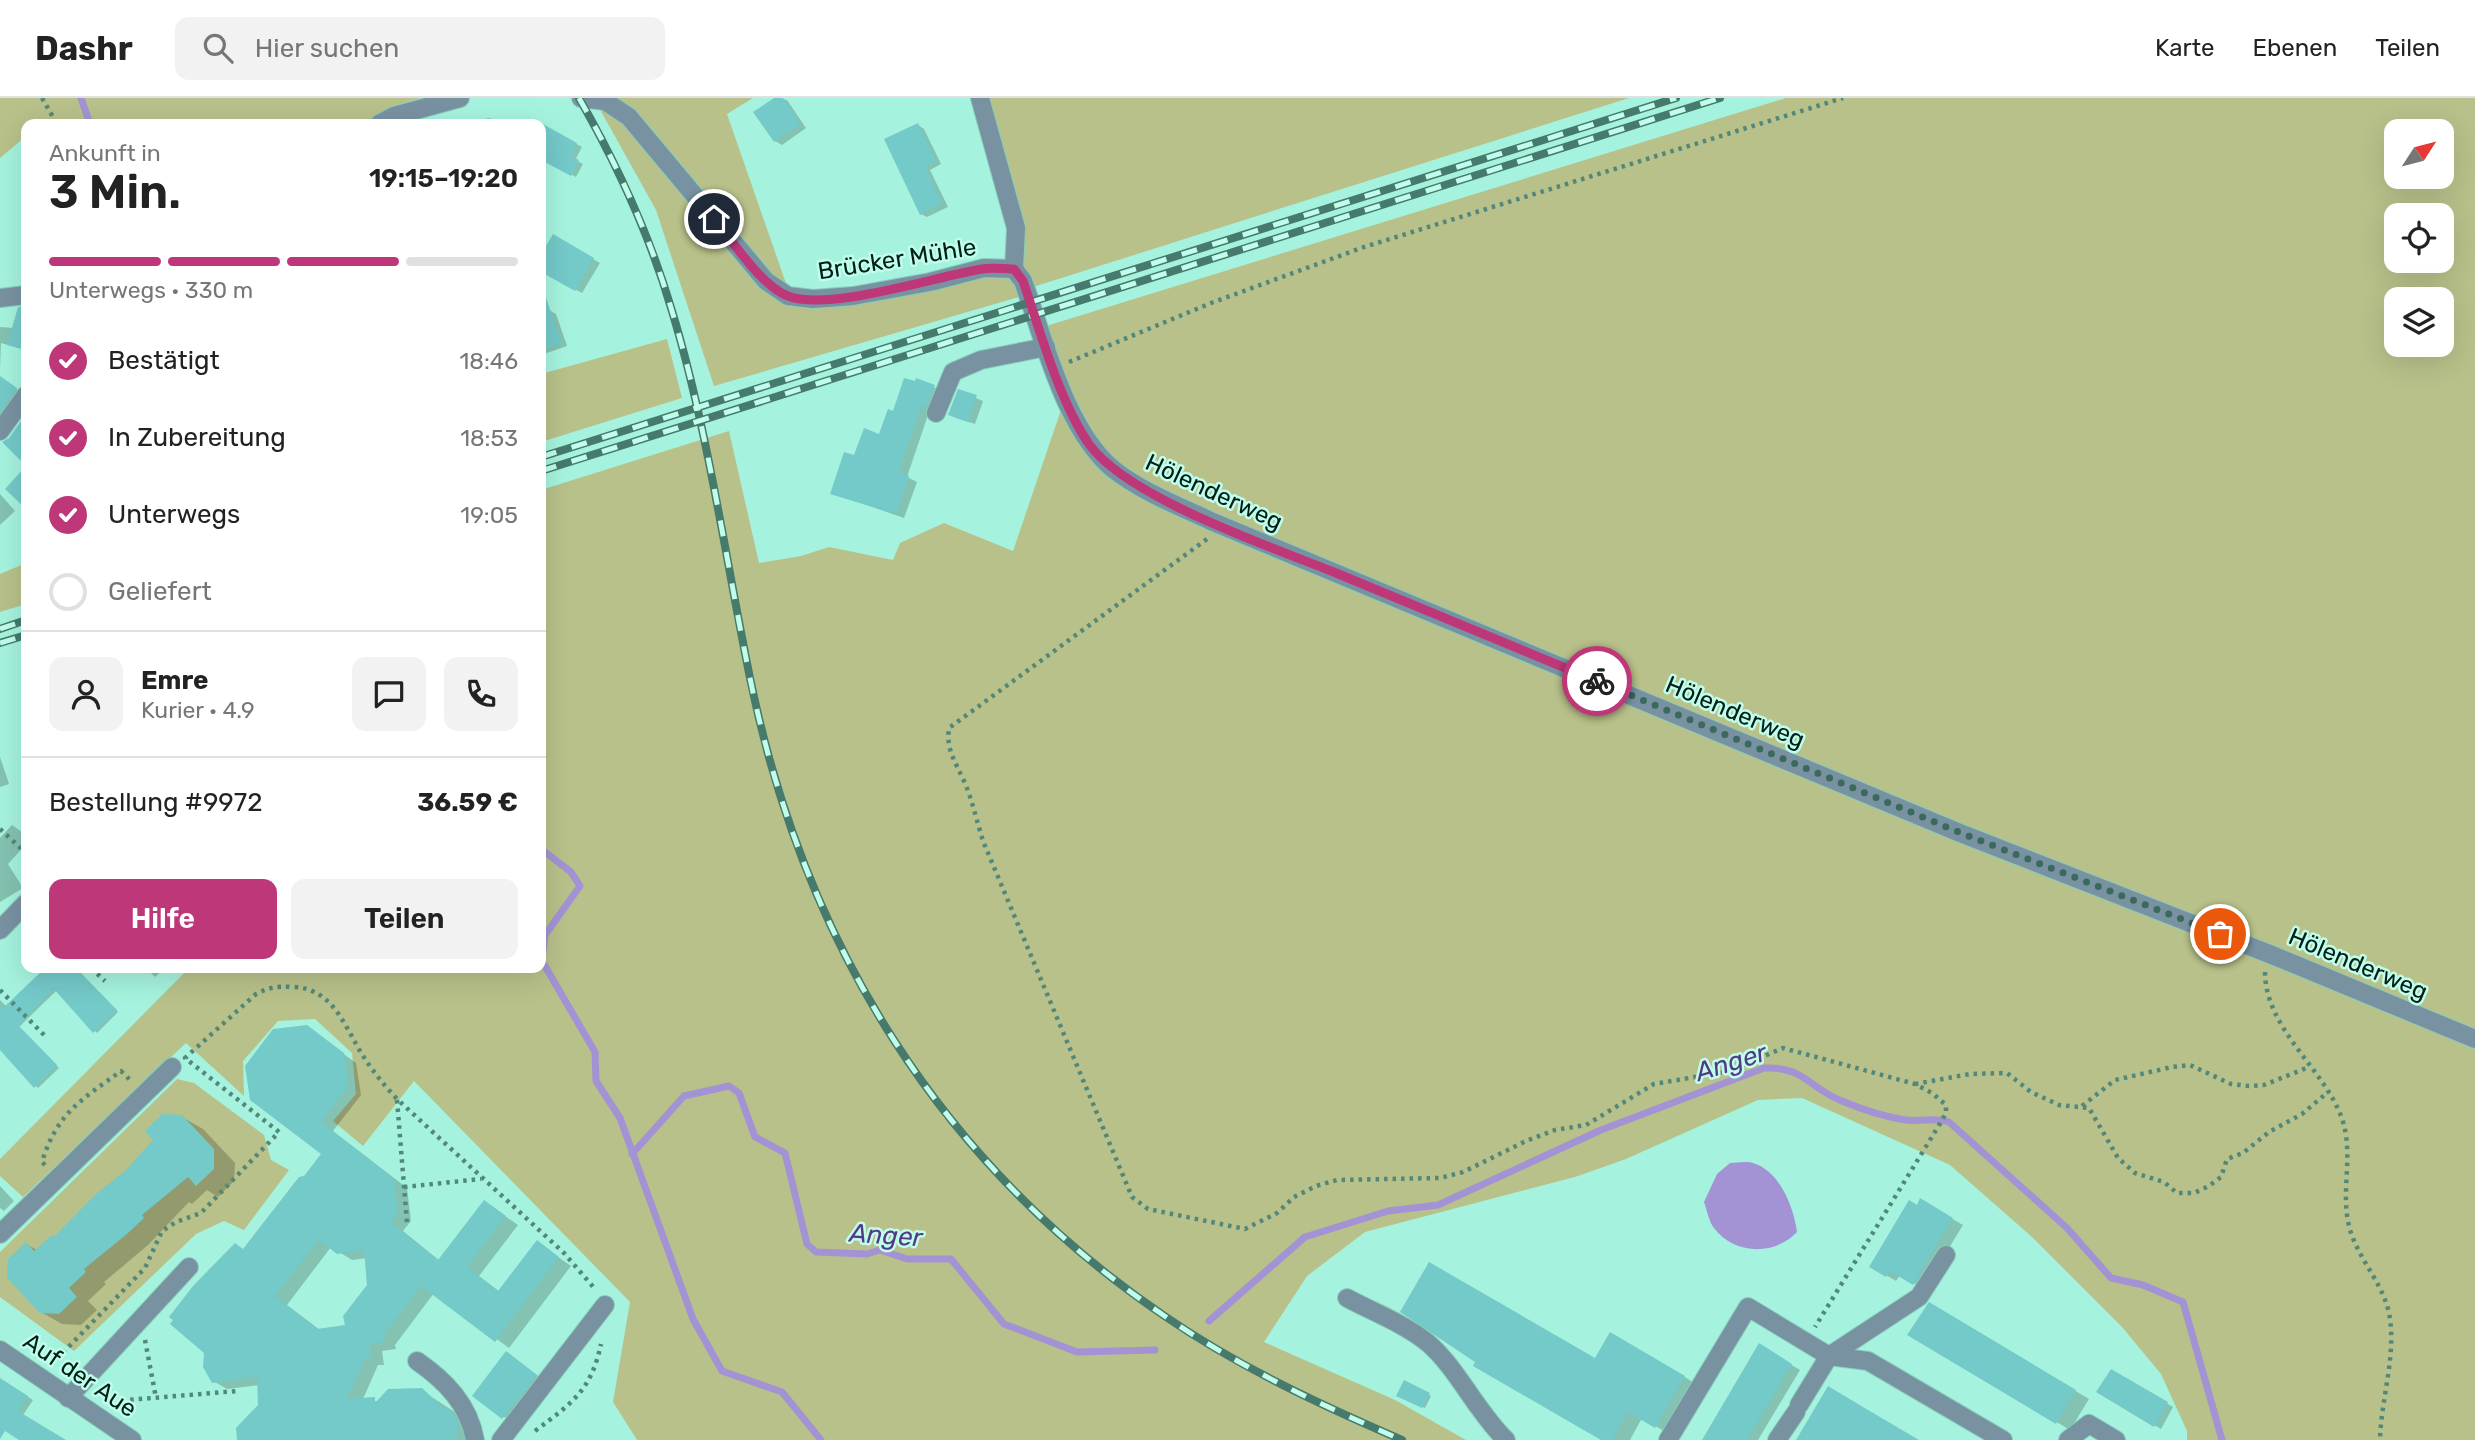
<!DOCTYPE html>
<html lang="de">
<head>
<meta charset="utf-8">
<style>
	body { margin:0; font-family:Rubik,sans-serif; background:#f2f2f2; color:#222; height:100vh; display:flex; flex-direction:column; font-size:26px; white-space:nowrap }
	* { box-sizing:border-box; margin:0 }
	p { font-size:23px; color:#767676 }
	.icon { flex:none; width:38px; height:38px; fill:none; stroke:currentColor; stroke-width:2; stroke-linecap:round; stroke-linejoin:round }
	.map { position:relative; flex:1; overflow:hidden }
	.drawer { position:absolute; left:21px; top:21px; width:525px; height:854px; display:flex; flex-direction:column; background:#fff; border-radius:14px; box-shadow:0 7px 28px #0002 }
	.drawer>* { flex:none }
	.needle { width:46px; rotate:54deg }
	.controls { position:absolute; left:2384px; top:21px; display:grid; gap:14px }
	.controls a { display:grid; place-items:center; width:70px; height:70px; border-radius:14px; background:#fff; box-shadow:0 7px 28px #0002; font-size:35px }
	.pin { position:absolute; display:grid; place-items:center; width:60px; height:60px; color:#fff; margin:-30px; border:4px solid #fff; border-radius:50%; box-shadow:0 2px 7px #0007 }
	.courier { position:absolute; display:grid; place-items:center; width:70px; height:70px; margin:-35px; border:5px solid #be3778; border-radius:50%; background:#fff; color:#222; box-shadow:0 2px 9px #0007 }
	.summary em { font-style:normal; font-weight:600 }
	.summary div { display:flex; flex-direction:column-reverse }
	.summary { display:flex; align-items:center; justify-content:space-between; height:119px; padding:0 28px }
	h1 { font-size:46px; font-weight:600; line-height:52px }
	.bar { display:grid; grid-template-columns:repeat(4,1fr); gap:10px 7px; align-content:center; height:84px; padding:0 28px }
	.bar i { height:9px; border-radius:5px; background:#e0e0e0 }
	.bar .active { background:#be3778 }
	.bar p { grid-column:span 4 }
	.line { display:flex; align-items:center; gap:18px; padding:0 28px; border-top:2px solid #e0e0e0 }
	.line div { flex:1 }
	.round { display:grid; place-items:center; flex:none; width:74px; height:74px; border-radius:14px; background:#f2f2f2 }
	ol { padding:0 28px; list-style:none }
	li { display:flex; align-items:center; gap:21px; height:77px }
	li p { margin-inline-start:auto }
	li .icon { padding:7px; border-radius:50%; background:#be3778; color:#fff; stroke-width:4 }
	li:last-child { color:#767676 }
	li i { width:38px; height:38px; border:4px solid #e0e0e0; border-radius:50% }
	.primary-button { display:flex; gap:14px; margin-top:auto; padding:14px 28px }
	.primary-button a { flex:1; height:80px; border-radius:14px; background:#be3778; color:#fff; font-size:28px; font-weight:600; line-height:80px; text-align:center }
	.primary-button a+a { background:#f2f2f2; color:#222 }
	header { display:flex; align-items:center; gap:42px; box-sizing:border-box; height:98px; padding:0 35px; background:#fff; border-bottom:2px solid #e0e0e0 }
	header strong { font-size:33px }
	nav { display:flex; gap:38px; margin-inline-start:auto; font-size:24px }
	.search { width:490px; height:63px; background:#f2f2f2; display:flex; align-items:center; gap:18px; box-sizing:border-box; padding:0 24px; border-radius:14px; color:#767676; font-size:26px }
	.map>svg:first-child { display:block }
	.green { fill:#b8c18a; fill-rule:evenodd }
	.water { fill:#a393d4 }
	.shadow { fill:#0003; fill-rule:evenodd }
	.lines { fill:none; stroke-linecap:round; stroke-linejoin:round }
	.stream { stroke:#a393d4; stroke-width:7 }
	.building { fill:#74c9c9; fill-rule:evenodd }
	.minor-casing { stroke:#87cdba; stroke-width:20 }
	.path { stroke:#52887a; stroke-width:4.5; stroke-dasharray:3.5 5; stroke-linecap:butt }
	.minor { stroke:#7992a2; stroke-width:18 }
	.rail-casing { stroke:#467a6d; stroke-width:8 }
	.rail { stroke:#c0fdeb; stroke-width:5; stroke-dasharray:16; stroke-linecap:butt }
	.done { stroke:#3a695d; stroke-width:7; stroke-dasharray:0 12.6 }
	.route { stroke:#be3778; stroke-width:9 }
	.labels { text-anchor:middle; stroke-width:5; stroke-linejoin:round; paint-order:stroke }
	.street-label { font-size:24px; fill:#001f18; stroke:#c0fdeb }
	.water-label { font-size:26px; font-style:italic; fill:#533988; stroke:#c0fdeb }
</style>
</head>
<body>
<header>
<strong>Dashr</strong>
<div class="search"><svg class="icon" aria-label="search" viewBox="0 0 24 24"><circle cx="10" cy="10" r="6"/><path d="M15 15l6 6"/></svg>Hier suchen</div>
<nav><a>Karte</a><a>Ebenen</a><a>Teilen</a></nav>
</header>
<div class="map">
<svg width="2475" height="1342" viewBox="0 0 2475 1342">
	<rect width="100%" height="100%" fill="#a5f3de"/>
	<g class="green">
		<polygon points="0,0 421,0 392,9 361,26 26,26 26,38 0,60"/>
		<polygon points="613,0 753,0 727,16 789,194 767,180"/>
		<polygon points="984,0 1629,0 1030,190 1017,169"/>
		<path d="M1786 0H2475V1342H2187V1333L2161 1276 2122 1229 2032 1139 1950 1067 1802 1000 1758 1002 1626 1061 1575 1079 1365 1134 1307 1178 1264 1244 1395 1302 1466 1342H637L613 1304 630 1204 414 983 363 1048 333 1023 356 996 352 955 315 921 278 923 243 963 244 998 186 945 23 1099 0 1078V1061L189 870H541V392L729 333 759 465 801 458 829 449 893 462 900 445 944 425 1013 453 1063 306 1087 347 1141 385 1092 344 1043 229ZM2396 33H2441V79H2396ZM2396 117H2441V163H2396ZM2396 201H2441V247H2396Z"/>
		<polygon points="598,8 626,23 787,200 1013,174 1026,197 714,288 656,112"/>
		<polygon points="667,241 682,300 541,344 541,276"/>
		<polygon points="26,465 26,506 0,514 0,476"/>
		<polygon points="177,981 194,985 264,1037 271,1062 289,1072 244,1132 224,1123 196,1136 74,1253 0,1199 0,1154"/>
	</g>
	<path class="water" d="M1730 1065C1736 1065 1747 1063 1753 1065 1780 1073 1794 1110 1797 1134 1776 1157 1735 1158 1714 1130 1709 1124 1707 1112 1704 1104L1717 1076Z"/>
	<g class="shadow">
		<polygon points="777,0 787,2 806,30 782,47 775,43"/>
		<polygon points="490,20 497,26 467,26 467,24"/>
		<polygon points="541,27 582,49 575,62 583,66 576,79 541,60"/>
		<polygon points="918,27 924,31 941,66 930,72 948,109 927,119 921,116"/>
		<polygon points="553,138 600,165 582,195 541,172 541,160"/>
		<polygon points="26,210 26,252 1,245 0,271 0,229 14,230 19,211"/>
		<polygon points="549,212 556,216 567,248 541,257 541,215"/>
		<polygon points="0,279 21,294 0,326"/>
		<polygon points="917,282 943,293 930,311 907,379 917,384 904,420 832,395 855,359 880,338"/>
		<polygon points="959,293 983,303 975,326 956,320"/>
		<polygon points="0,396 15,413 0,427"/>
		<polygon points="0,659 9,686 0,689"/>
		<polygon points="12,727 26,737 26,746 8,766 23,790 0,804 0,740"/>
		<polygon points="47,870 82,870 78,873 118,914 97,935 57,892 19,929 59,970 38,990 0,950 0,902 7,909"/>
		<polygon points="146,870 165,870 155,879"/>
		<path d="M307 929 356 965 361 997 333 1033 407 1090 411 1123 403 1133 440 1163 485 1104 518 1127 479 1178 500 1194 538 1145 571 1168 509 1250 434 1195 395 1247 396 1251 382 1253 384 1267H378L363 1301 379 1304 421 1292 464 1320 470 1342H239L259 1308V1287L227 1291 213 1283 245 1152 323 1056ZM331 1149 352 1162 367 1160 369 1187 347 1228 320 1232 287 1207Z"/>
		<polygon points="182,1019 203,1031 235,1065 234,1083 218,1099 207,1092 192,1106 189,1104 148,1147 104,1184 106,1186 88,1203 97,1212 81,1227 62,1226 41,1214 26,1146 37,1152 55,1141"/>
		<polygon points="0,1088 14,1103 4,1113 0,1110"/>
		<polygon points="1921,1103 1963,1127 1924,1191 1900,1177 1896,1183 1871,1168"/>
		<polygon points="1930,1206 2089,1301 2070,1332 1910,1236"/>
		<polygon points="1611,1236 1698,1287 1669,1336 1642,1320 1630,1342 1606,1342 1596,1262"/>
		<polygon points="1760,1248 1800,1272 1758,1342 1704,1342"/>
		<polygon points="507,1255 546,1284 514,1326 474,1297"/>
		<polygon points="2111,1273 2173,1309 2161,1331 2098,1294"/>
		<polygon points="0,1281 33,1302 23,1317 62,1342 23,1342 0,1328"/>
		<polygon points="1405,1285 1431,1298 1425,1310 1399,1298"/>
	</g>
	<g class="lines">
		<g class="stream">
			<polyline points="81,0 90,26"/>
			<polyline points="541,751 571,774 580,788 545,837 542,863 595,954 596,983 620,1020 693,1221 722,1273 782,1294 821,1342"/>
			<polyline points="632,1056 684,998 729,988 739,995 755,1039 785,1055 807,1146 816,1154 867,1156 880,1152 907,1161 951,1161 1004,1226 1077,1254 1155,1252"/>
			<path d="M1209 1223 1305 1139 1388 1113 1438 1107 1601 1032 1764 970C1804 968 1810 991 1842 1003 1861 1011 1886 1019 1906 1022 1922 1024 1934 1019 1949 1024L2067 1130 2111 1180 2143 1187 2183 1204 2222 1342"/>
		</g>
	</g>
	<g class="building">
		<polygon points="774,0 783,0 801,26 774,44 753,14"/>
		<polygon points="541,25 577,45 571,58 579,62 571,78 541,62"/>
		<polygon points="918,25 936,63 925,68 942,105 920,117 884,41"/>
		<polygon points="553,136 594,160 575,193 541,174 541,156"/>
		<polygon points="544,193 561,245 541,252 541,194"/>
		<polygon points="26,208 26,252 7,247 18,209"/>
		<polygon points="0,278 17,290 0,314"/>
		<polygon points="904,280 915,283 916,280 935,287 926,310 921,308 899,374 909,378 896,416 830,396 844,354 854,357 864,330 879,336 888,311 893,313"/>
		<polygon points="958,291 977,297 968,324 948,317"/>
		<polygon points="26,316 26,368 2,344 9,340"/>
		<polygon points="26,368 26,411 5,391"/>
		<polygon points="45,870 76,870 117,912 93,935 54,891 18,927 57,967 34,990 0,952 0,909 2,911"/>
		<path d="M307 927 344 955 348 989 321 1024 394 1081 398 1115 391 1125 438 1162 484 1102 506 1118 467 1169 498 1193 537 1142 559 1159 495 1244 421 1188 383 1239V1244L370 1246 371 1260 365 1261 347 1301 375 1299V1305L388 1291 422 1290 444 1311 452 1313 458 1324 456 1342H237L236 1330 258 1307 257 1279 212 1285 203 1269 204 1255 170 1226 173 1222 169 1219 193 1188 235 1145 243 1151 299 1079 304 1078 321 1056 250 1002 245 968 273 931ZM319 1142 337 1156 364 1152 367 1187 343 1218 345 1227 317 1231 275 1198Z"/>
		<polygon points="162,1016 182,1017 214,1051 214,1071 196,1088 188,1079 142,1117 144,1120 127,1136 84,1171 86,1174 69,1190 77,1199 59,1216 40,1215 7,1180 8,1161 26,1144 34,1153 52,1137 54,1139 95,1097 125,1073 153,1042 145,1033"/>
		<polygon points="1920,1100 1953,1120 1913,1187 1890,1173 1886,1179 1869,1169 1909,1102 1917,1107"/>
		<polygon points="1429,1164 1595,1260 1610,1234 1685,1278 1655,1330 1628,1314 1612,1342 1601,1342 1473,1268 1475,1264 1400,1214"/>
		<polygon points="1929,1204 2076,1292 2056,1326 1907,1237"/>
		<polygon points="1759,1245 1792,1266 1747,1342 1702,1342"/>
		<polygon points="506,1253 537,1277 502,1321 472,1298"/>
		<polygon points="2111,1271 2168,1304 2154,1329 2096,1294"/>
		<polygon points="0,1280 28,1298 18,1313 66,1342 19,1342 5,1333 0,1341"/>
		<polygon points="1404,1282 1430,1295 1422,1310 1396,1298"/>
		<polygon points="1828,1288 1868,1312 1919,1342 1796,1342"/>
	</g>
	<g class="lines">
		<defs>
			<g id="minor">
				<polyline points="581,0 605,3 629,19 766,183 788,198 813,201 853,198 930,184 984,170 1014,171"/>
				<polyline points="980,0 1016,130 1014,171"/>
				<polyline points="379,26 394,18 460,0"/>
				<path d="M1014 171 1023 183C1044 241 1065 331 1113 371 1142 394 1179 408 1213 424L1960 735 2272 857 2475 941"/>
				<polyline points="0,200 26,197"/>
				<polyline points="936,315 953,274 981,262 1046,249"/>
				<polyline points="0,333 26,297"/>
				<polyline points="0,832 26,805"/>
				<polyline points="0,1136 172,969"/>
				<path d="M1347 1200C1373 1214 1405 1226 1428 1245 1458 1271 1476 1313 1506 1342"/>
				<polyline points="0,1252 132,1342"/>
				<path d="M417 1263C446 1283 469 1307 475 1342"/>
				<polyline points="68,1300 189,1169"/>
				<polyline points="1799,1307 1829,1258 1919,1199 1946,1157"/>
				<polyline points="501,1342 605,1207"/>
				<polyline points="1668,1342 1748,1209 1829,1258 1868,1263 2003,1342"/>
				<polyline points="1777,1342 1796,1314"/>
				<polyline points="2068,1342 2089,1326 2116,1342"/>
			</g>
		</defs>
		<use href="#minor" class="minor-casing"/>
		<g class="path">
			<polyline points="42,0 57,26"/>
			<polyline points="1069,264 1211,205 1364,149 1843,0"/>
			<path d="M1207 441 949 630C946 652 955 663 964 683 972 701 977 724 983 743L1132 1099 1148 1111 1245 1131 1277 1115 1294 1099 1316 1088 1337 1082 1440 1080 1463 1074 1526 1043 1555 1032 1586 1027 1654 986 1730 973 1783 950 1915 986 1932 995 1946 1007V1015L1938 1029 1815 1229"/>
			<polyline points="0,731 26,755"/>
			<polyline points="91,870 105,883"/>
			<path d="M2265 874C2265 930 2323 970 2341 1018 2355 1055 2340 1091 2349 1128 2357 1160 2382 1183 2389 1215 2397 1257 2381 1300 2380 1342"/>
			<polyline points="0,892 45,938"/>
			<polyline points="1915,986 1970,976 2007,975 2031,994 2059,1007 2089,1010 2118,1060 2135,1075 2164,1084 2177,1095 2194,1095 2209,1088 2221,1079 2227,1061 2243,1055 2269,1034 2302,1016 2328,994"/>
			<polyline points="397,1002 407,1125"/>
			<polyline points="2082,1008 2115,982 2172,969 2190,967 2231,986 2249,988 2264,987 2309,969"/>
			<path d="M45 1067 42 1064C57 1015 81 1002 121 973L131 983"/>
			<polyline points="404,1089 481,1081"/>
			<polyline points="145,1242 156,1300"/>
			<path d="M51 1267 145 1170 162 1133 176 1124 201 1115 279 1034 185 960 256 896C269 889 278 888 293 889 331 890 343 924 360 953 371 971 383 986 397 1001L564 1155 595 1191"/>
			<polyline points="115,1309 128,1302 237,1293"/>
			<path d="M535 1333C572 1305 591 1293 601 1246"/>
		</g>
		<use href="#minor" class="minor"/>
		<defs>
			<g id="rail">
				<path d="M579 0C618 68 650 138 672 213 708 332 725 458 750 580 804 845 940 1066 1166 1219 1239 1269 1321 1307 1402 1342"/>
				<polyline points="541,359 1676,0"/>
				<polyline points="541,373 1720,0"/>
				<polyline points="0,531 26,522"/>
				<polyline points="0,545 26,537"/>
			</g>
		</defs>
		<use href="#rail" class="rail-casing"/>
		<use href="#rail" class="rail"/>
	</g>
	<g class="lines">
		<polyline class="done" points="1597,583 1961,735 2220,836"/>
		<path class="route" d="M714 121C733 143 761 188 788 198 829 214 937 178 982 171 992 169 1004 171 1014 171L1023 183C1040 232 1059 303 1089 346 1127 400 1272 449 1336 475 1423 511 1510 547 1597 583"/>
	</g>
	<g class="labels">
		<g class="street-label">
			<text transform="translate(897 161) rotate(-9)" y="8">Brücker Mühle</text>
			<text transform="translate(1214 394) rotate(25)" y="8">Hölenderweg</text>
			<text transform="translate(1735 614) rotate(23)" y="8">Hölenderweg</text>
			<text transform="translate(2358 866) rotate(23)" y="8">Hölenderweg</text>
			<text transform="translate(80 1277) rotate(34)" y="8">Auf der Aue</text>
		</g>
		<g class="water-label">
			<text transform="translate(1731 964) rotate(-17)" y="9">Anger</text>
			<text transform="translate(886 1137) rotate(4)" y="9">Anger</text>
		</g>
	</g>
</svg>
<div class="controls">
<a><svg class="needle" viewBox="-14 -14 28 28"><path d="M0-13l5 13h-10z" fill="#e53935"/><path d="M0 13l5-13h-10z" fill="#767676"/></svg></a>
<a><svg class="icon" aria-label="locate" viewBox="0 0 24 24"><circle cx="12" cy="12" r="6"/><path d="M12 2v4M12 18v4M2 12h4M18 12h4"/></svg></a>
<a><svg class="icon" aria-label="layers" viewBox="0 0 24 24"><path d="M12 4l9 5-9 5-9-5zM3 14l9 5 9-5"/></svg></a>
</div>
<div class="pin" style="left:2220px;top:836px;background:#ea580c"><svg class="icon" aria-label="bag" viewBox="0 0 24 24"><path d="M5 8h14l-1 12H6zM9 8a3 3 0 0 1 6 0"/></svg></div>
<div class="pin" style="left:714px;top:121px;background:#1f2937"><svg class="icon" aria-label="home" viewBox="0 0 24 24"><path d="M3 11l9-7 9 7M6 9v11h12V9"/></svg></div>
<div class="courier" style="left:1597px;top:583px"><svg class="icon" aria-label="bike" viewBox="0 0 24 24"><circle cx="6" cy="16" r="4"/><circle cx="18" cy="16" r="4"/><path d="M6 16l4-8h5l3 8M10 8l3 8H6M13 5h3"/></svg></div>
<section class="drawer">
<div class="summary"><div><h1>3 Min.</h1><p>Ankunft in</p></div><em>19:15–19:20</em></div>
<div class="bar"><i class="active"></i><i class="active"></i><i class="active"></i><i></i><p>Unterwegs · 330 m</p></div>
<ol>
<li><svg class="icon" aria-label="check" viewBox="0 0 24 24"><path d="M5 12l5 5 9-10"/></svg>Bestätigt<p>18:46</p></li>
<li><svg class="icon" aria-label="check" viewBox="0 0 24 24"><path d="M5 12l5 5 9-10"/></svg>In Zubereitung<p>18:53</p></li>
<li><svg class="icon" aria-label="check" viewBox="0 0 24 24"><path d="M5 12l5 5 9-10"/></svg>Unterwegs<p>19:05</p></li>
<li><i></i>Geliefert</li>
</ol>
<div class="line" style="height:126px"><a class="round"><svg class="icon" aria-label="person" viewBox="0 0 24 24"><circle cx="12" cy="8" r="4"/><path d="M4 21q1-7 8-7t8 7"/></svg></a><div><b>Emre</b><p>Kurier · 4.9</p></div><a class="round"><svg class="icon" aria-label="chat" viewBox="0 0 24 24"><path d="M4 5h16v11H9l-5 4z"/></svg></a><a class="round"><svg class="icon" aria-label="phone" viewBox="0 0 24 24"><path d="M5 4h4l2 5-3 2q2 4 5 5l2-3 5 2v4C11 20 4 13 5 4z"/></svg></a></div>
<div class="line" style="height:91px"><div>Bestellung #9972</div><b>36.59 €</b></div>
<div class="primary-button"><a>Hilfe</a><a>Teilen</a></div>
</section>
</div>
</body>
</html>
